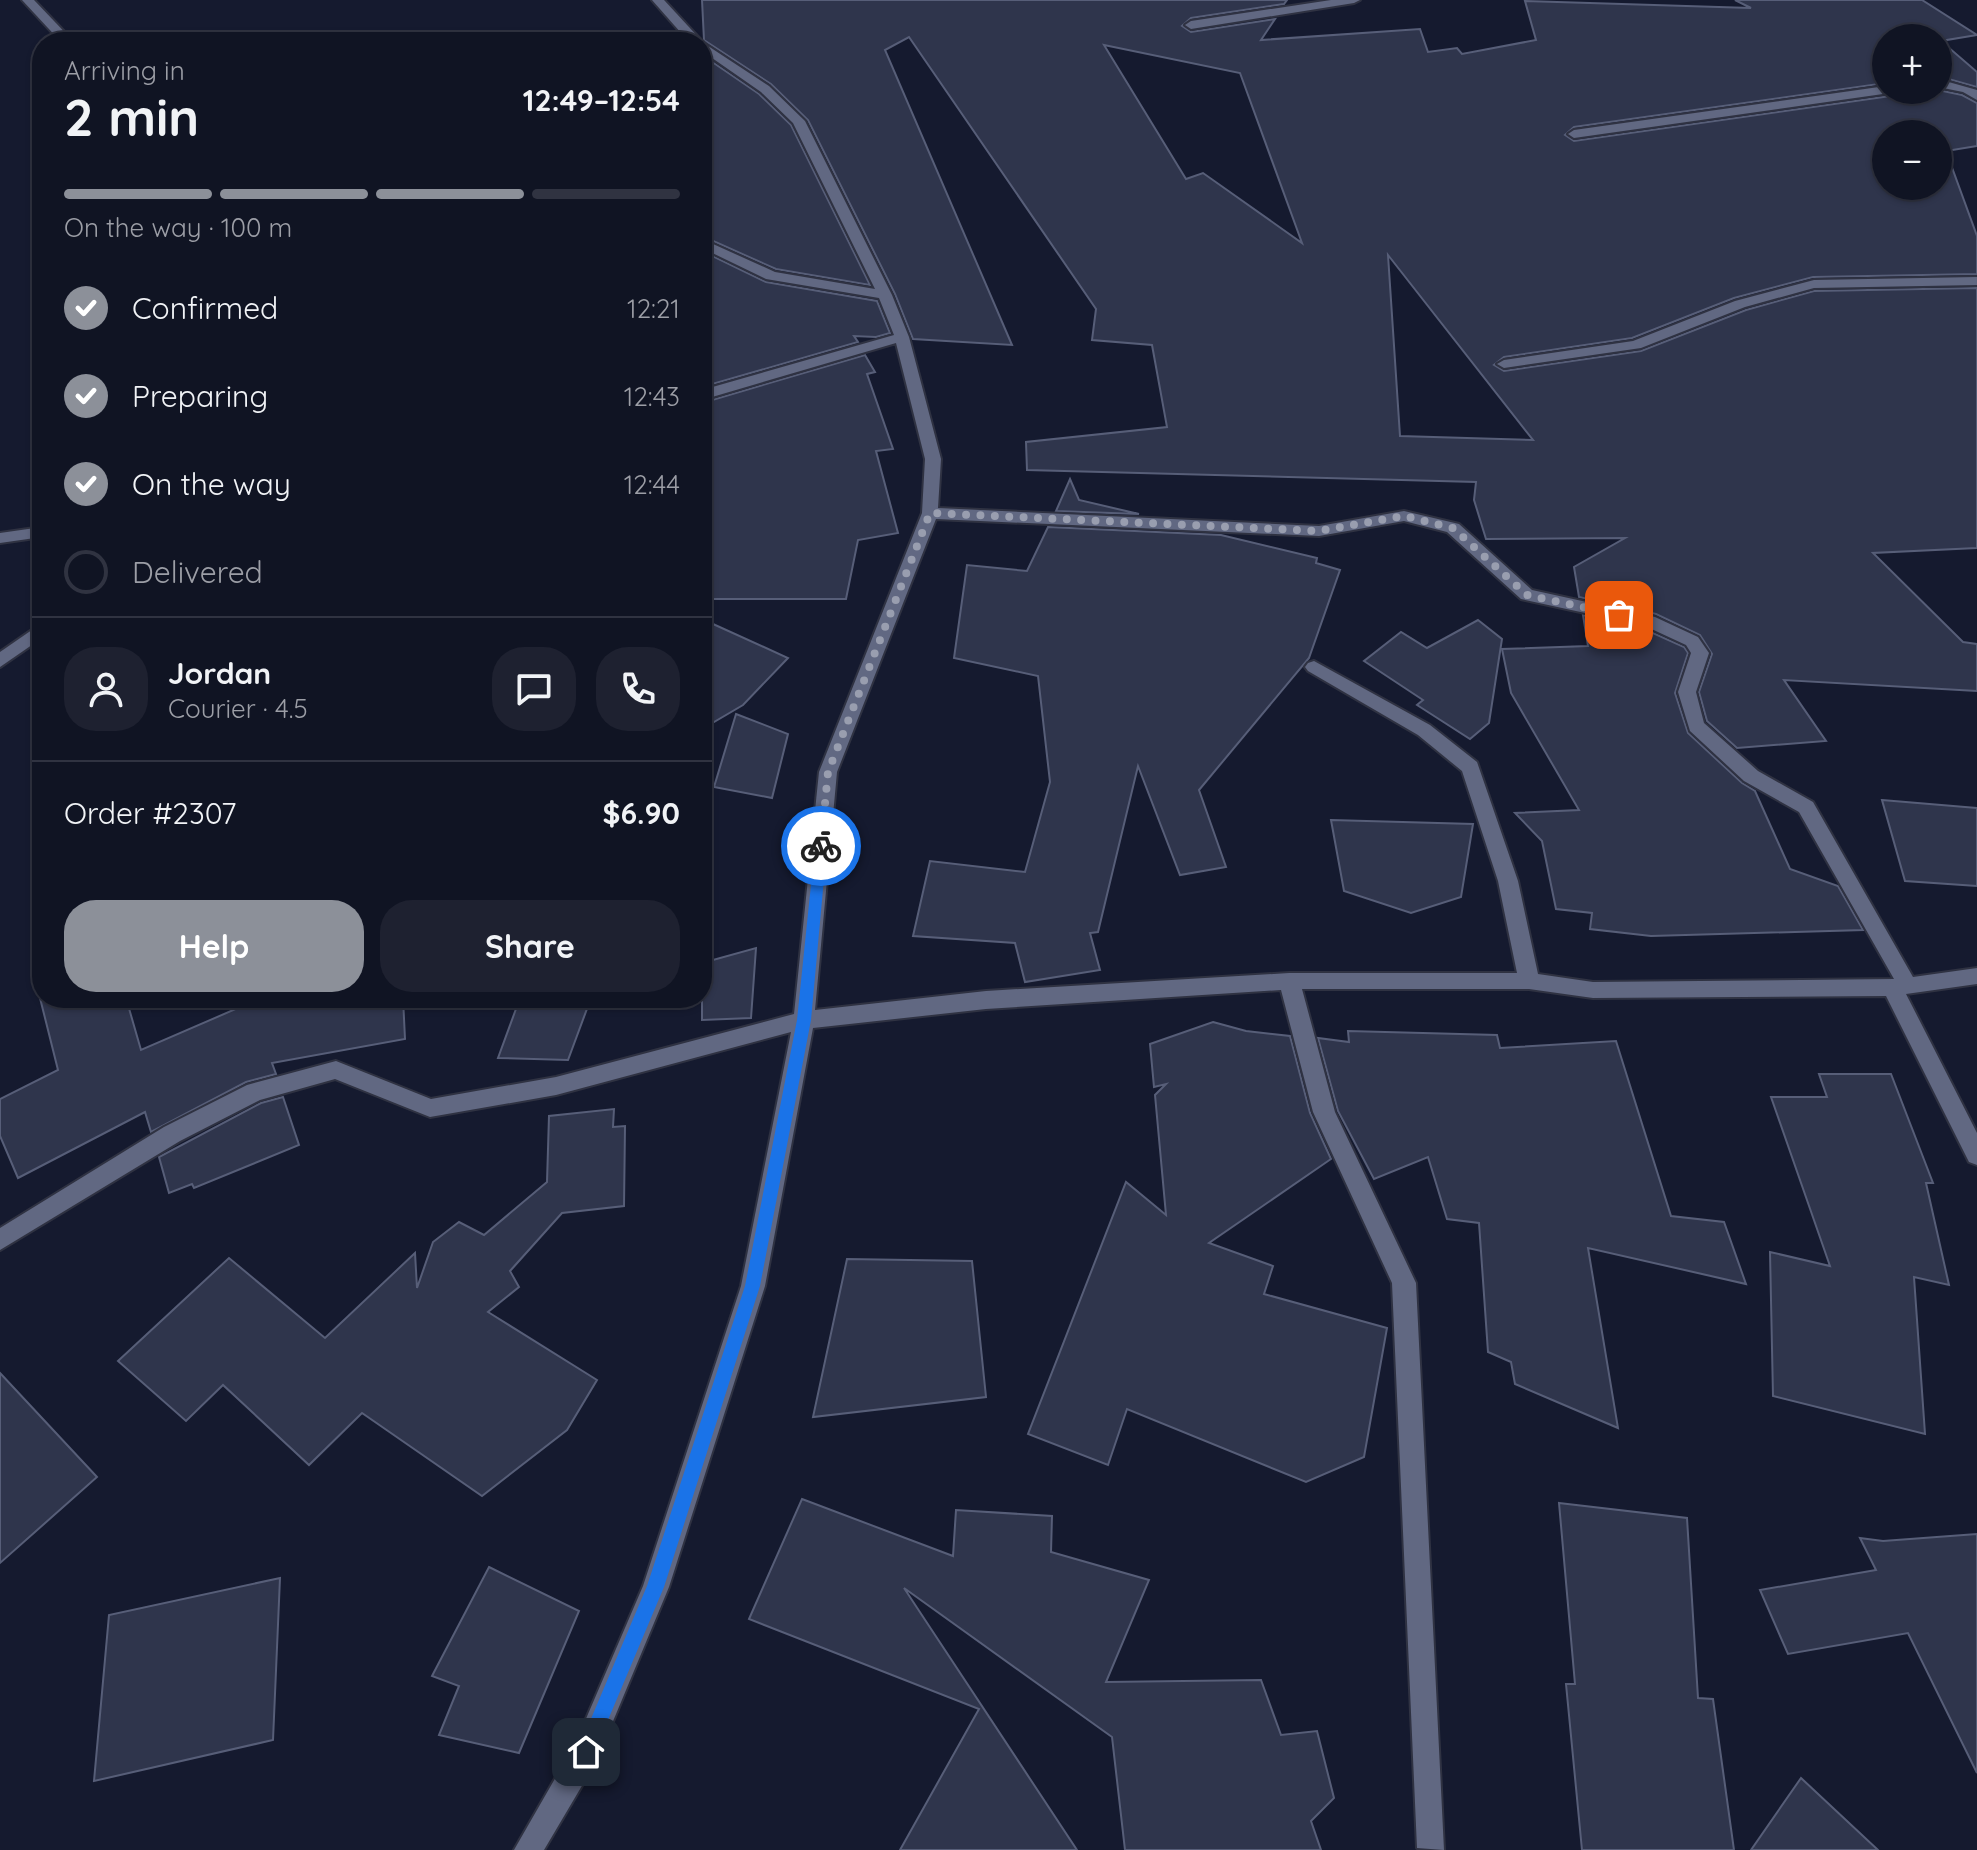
<!DOCTYPE html>
<html lang="en">
<head>
<meta charset="utf-8">
<style>
	body { margin:0; font-family:Quicksand,sans-serif; background:#1e2130; color:#f1f3f6; height:100vh; display:flex; flex-direction:column; font-size:30px; white-space:nowrap }
	* { box-sizing:border-box; margin:0 }
	p { font-size:26px; color:#9c9ea6 }
	.icon { flex:none; width:44px; height:44px; fill:none; stroke:currentColor; stroke-width:2; stroke-linecap:round; stroke-linejoin:round }
	.map { position:relative; flex:1; overflow:hidden }
	.drawer { position:absolute; left:32px; top:32px; width:680px; height:976px; display:flex; flex-direction:column; background:#101423; border-radius:32px; box-shadow:0 2px 6px #0004,0 0 0 2px #303341 }
	.drawer>* { flex:none }
	.controls { position:absolute; left:1872px; top:24px; display:grid; gap:16px }
	.controls a { display:grid; place-items:center; width:80px; height:80px; border-radius:50%; background:#101423; box-shadow:0 2px 6px #0004,0 0 0 2px #303341; font-size:40px }
	.pin { position:absolute; display:grid; place-items:center; width:68px; height:68px; color:#fff; margin:-34px; border-radius:16px; box-shadow:0 4px 12px #0006 }
	.courier { position:absolute; display:grid; place-items:center; width:80px; height:80px; margin:-40px; border:6px solid #1a73e8; border-radius:50%; background:#fff; color:#222; box-shadow:0 2px 10px #0007 }
	.head em { font-style:normal; font-weight:700 }
	.head div { display:flex; flex-direction:column-reverse }
	.head { display:flex; align-items:center; justify-content:space-between; height:136px; padding:0 32px }
	h1 { font-size:52px; font-weight:700; line-height:60px }
	.bar { display:grid; grid-template-columns:repeat(4,1fr); gap:12px 8px; align-content:center; height:96px; padding:0 32px }
	.bar i { height:10px; border-radius:6px; background:#303341 }
	.bar .selected { background:#8c9099 }
	.bar p { grid-column:span 4 }
	.line { display:flex; align-items:center; gap:20px; padding:0 32px; border-top:2px solid #303341 }
	.line div { flex:1 }
	.round { display:grid; place-items:center; flex:none; width:84px; height:84px; border-radius:32px; background:#1e2130 }
	ol { padding:0 32px; list-style:none }
	li { display:flex; align-items:center; gap:24px; height:88px }
	li p { margin-inline-start:auto }
	li .icon { padding:8px; border-radius:50%; background:#8c9099; color:#fff; stroke-width:4 }
	li:last-child { color:#9c9ea6 }
	li i { width:44px; height:44px; border:4px solid #303341; border-radius:50% }
	.cta { display:flex; gap:16px; margin-top:auto; padding:16px 32px }
	.cta a { flex:1; height:92px; border-radius:32px; background:#8c9099; color:#fff; font-size:32px; font-weight:700; line-height:92px; text-align:center }
	.cta a+a { background:#1e2130; color:#f1f3f6 }
	.map>svg:first-child { display:block }
	.building { fill:#2f354c; stroke:#575e78; stroke-width:2; fill-rule:evenodd }
	.lines { fill:none; stroke-linecap:round; stroke-linejoin:round }
	.street-casing { stroke:#2f3242; stroke-width:4 }
	.street { fill:#616882; fill-rule:evenodd }
	.route { fill:#1a73e8 }
	.done { stroke:#999eaf; stroke-width:8; stroke-dasharray:0 14.4 }
</style>
</head>
<body>
<div class="map">
<svg width="1977" height="1850" viewBox="0 0 1977 1850">
	<rect width="100%" height="100%" fill="#151a2f"/>
	<g class="building">
		<path d="M702 0H1287L1284 4 1191 18 1182 26 1191 32 1275 19 1261 40 1420 29 1428 52 1457 48 1462 54 1536 40 1525 1 1751 8 1735 0H1922L1977 35 1941 41 1977 72V87L1938 76V38H1886V83L1574 127 1565 135 1574 141 1890 96 1895 90H1938L1962 95 1977 103V146L1946 151 1977 236V274L1813 277 1734 298 1632 338 1504 357 1494 365 1504 371 1641 351 1746 310 1814 291 1977 288V548L1873 553 1963 642 1977 644V691L1784 680 1826 741 1737 748 1707 721 1699 692 1712 654 1700 635 1656 614 1579 597 1574 567 1625 538 1486 539 1474 500 1476 482 1027 470 1026 442 1167 427 1152 345 1092 340 1096 309 909 37 885 50 1012 345 913 339 895 294 808 120 771 84 704 40ZM1104 45 1240 73 1302 243 1203 173 1186 179ZM1886 134H1938V186H1886ZM1388 255 1533 440 1400 436Z"/>
		<polygon points="702,55 759,94 791,125 870,285 776,269 702,236"/>
		<polygon points="702,251 766,282 877,301 890,333 876,337 854,336 858,342 702,387"/>
		<polygon points="865,355 875,372 867,374 893,449 876,451 898,533 858,540 846,599 702,599 702,403"/>
		<polygon points="1070,479 1079,500 1139,514 1056,511"/>
		<polygon points="1048,527 1221,535 1317,558 1316,563 1340,570 1309,658 1199,790 1226,867 1180,875 1138,766 1098,932 1090,933 1100,970 1025,982 1015,943 913,936 930,861 1025,872 1050,782 1038,676 954,658 967,565 1027,571"/>
		<polygon points="1583,615 1644,629 1684,647 1688,653 1675,693 1688,733 1742,783 1755,791 1790,869 1838,886 1863,930 1651,936 1590,929 1592,913 1556,909 1542,841 1515,813 1579,810 1511,693 1502,649 1588,646"/>
		<polygon points="702,619 788,658 743,705 702,729"/>
		<polygon points="1478,620 1502,639 1489,723 1470,739 1417,705 1423,700 1364,661 1401,632 1427,648"/>
		<polygon points="736,714 788,734 772,798 714,787"/>
		<polygon points="1882,800 1977,808 1977,886 1905,881"/>
		<polygon points="1331,820 1473,824 1461,897 1411,913 1344,891"/>
		<polygon points="756,948 751,1018 702,1020 702,963"/>
		<polygon points="40,998 126,998 141,1050 261,998 403,998 405,1039 272,1063 276,1074 246,1082 151,1132 145,1112 18,1178 0,1136 0,1099 58,1070"/>
		<polygon points="520,998 591,998 568,1060 498,1058"/>
		<polygon points="1213,1022 1246,1031 1290,1036 1310,1113 1331,1159 1209,1243 1273,1266 1264,1294 1387,1328 1364,1457 1306,1482 1127,1409 1108,1465 1028,1434 1126,1182 1166,1215 1155,1095 1166,1084 1154,1087 1150,1044"/>
		<polygon points="1348,1031 1497,1035 1500,1048 1616,1041 1671,1216 1724,1222 1746,1284 1588,1248 1618,1428 1515,1384 1511,1362 1488,1352 1479,1223 1447,1219 1428,1157 1374,1179 1338,1111 1318,1038 1349,1042"/>
		<polygon points="1819,1074 1891,1074 1933,1183 1926,1183 1949,1285 1914,1277 1925,1434 1773,1396 1770,1252 1830,1266 1771,1097 1827,1097"/>
		<polygon points="283,1097 299,1145 194,1188 192,1184 169,1193 159,1157 261,1103"/>
		<polygon points="614,1109 613,1127 625,1126 624,1206 562,1213 510,1271 519,1287 488,1312 597,1380 567,1430 482,1496 362,1413 309,1465 223,1385 186,1421 118,1361 229,1258 325,1338 415,1253 417,1288 433,1242 459,1222 484,1235 547,1182 549,1116"/>
		<polygon points="847,1259 972,1261 986,1397 813,1417"/>
		<polygon points="0,1373 97,1477 0,1563"/>
		<polygon points="802,1499 953,1556 956,1510 1052,1516 1051,1552 1149,1580 1106,1682 1261,1680 1281,1735 1317,1731 1334,1798 1311,1821 1321,1850 1125,1850 1112,1737 904,1588 1077,1850 900,1850 979,1709 749,1619"/>
		<polygon points="1559,1503 1687,1518 1698,1698 1713,1699 1734,1850 1582,1850 1566,1684 1575,1684"/>
		<polygon points="1977,1534 1977,1773 1908,1633 1788,1654 1760,1590 1876,1570 1860,1538 1883,1541"/>
		<polygon points="489,1567 579,1611 519,1753 439,1735 459,1686 432,1676"/>
		<polygon points="280,1578 273,1740 94,1781 109,1615"/>
		<polygon points="1801,1778 1878,1850 1751,1850"/>
	</g>
	<g class="lines">
		<defs>
			<g id="street">
				<polygon points="22,0 34,0 74,42 61,42"/>
				<polygon points="652,0 664,0 700,39 702,42 689,42"/>
				<polygon points="1331,0 1360,0 1354,3 1191,29 1185,25 1191,21"/>
				<path d="M702 42 769 86 805 121 892 295 909 337 941 459 938 508 1319 526 1404 511 1459 524 1532 590 1655 617 1698 637 1709 653 1696 692 1704 723 1758 771 1813 802 1913 977 1977 968V984L1906 994 1977 1133V1165L1969 1162 1886 996 1593 998 1529 989H1302L1335 1112 1416 1283 1444 1850 1417 1848 1392 1283 1313 1112 1281 990 986 1009 813 1028 765 1286 669 1587 596 1762 544 1850H514L576 1742 643 1586 741 1286 791 1032 556 1095 430 1117 335 1079 260 1100 180 1141 0 1250V1228L164 1127 247 1085 336 1061 431 1099 556 1077 794 1014 819 772 922 513 925 459 896 343 702 400V390L894 335 879 298 766 279 702 248V239L775 272 875 289 793 123 761 92 702 51ZM936 519 1319 536 1404 521 1447 532 1521 599 1645 626 1686 645 1691 653 1678 692 1690 731 1744 781 1799 812 1894 979 1593 982 1538 974 1518 881 1477 762 1430 725 1314 661 1308 663 1305 667 1308 671 1418 735 1462 771 1498 881 1517 973H1289L986 991 815 1010 837 772Z"/>
				<polygon points="1938,79 1977,90 1977,100 1963,92 1938,87"/>
				<polygon points="1886,86 1886,90 1892,90 1890,93 1574,138 1568,134 1574,130"/>
				<polygon points="1977,277 1977,285 1814,288 1745,307 1641,348 1504,368 1497,364 1504,360 1633,341 1735,301 1814,280"/>
				<polygon points="42,527 42,537 0,543 0,533"/>
				<polygon points="42,623 42,638 0,667 0,652"/>
			</g>
		</defs>
		<use href="#street" class="street-casing"/>
		<use href="#street" class="street"/>
	</g>
	<polygon class="route" points="821,841 827,846 811,1020 760,1286 664,1587 592,1758 586,1761 580,1758 577,1752 647,1586 745,1286 797,1020 815,846"/>
	<g class="lines">
		<polyline class="done" points="821,846 828,772 930,513 1319,531 1404,516 1453,528 1527,595 1619,615"/>
	</g>
</svg>
<div class="controls">
<a>+</a>
<a>−</a>
</div>
<div class="pin" style="left:1619px;top:615px;background:#ea580c"><svg class="icon" aria-label="bag" viewBox="0 0 24 24"><path d="M5 8h14l-1 12H6zM9 8a3 3 0 0 1 6 0"/></svg></div>
<div class="pin" style="left:586px;top:1752px;background:#1f2937"><svg class="icon" aria-label="home" viewBox="0 0 24 24"><path d="M3 11l9-7 9 7M6 9v11h12V9"/></svg></div>
<div class="courier" style="left:821px;top:846px"><svg class="icon" aria-label="bike" viewBox="0 0 24 24"><circle cx="6" cy="16" r="4"/><circle cx="18" cy="16" r="4"/><path d="M6 16l4-8h5l3 8M10 8l3 8H6M13 5h3"/></svg></div>
<section class="drawer">
<div class="head"><div><h1>2 min</h1><p>Arriving in</p></div><em>12:49–12:54</em></div>
<div class="bar"><i class="selected"></i><i class="selected"></i><i class="selected"></i><i></i><p>On the way · 100 m</p></div>
<ol>
<li><svg class="icon" aria-label="check" viewBox="0 0 24 24"><path d="M5 12l5 5 9-10"/></svg>Confirmed<p>12:21</p></li>
<li><svg class="icon" aria-label="check" viewBox="0 0 24 24"><path d="M5 12l5 5 9-10"/></svg>Preparing<p>12:43</p></li>
<li><svg class="icon" aria-label="check" viewBox="0 0 24 24"><path d="M5 12l5 5 9-10"/></svg>On the way<p>12:44</p></li>
<li><i></i>Delivered</li>
</ol>
<div class="line" style="height:144px"><a class="round"><svg class="icon" aria-label="person" viewBox="0 0 24 24"><circle cx="12" cy="8" r="4"/><path d="M4 21q1-7 8-7t8 7"/></svg></a><div><b>Jordan</b><p>Courier · 4.5</p></div><a class="round"><svg class="icon" aria-label="chat" viewBox="0 0 24 24"><path d="M4 5h16v11H9l-5 4z"/></svg></a><a class="round"><svg class="icon" aria-label="phone" viewBox="0 0 24 24"><path d="M5 4h4l2 5-3 2q2 4 5 5l2-3 5 2v4C11 20 4 13 5 4z"/></svg></a></div>
<div class="line" style="height:104px"><div>Order #2307</div><b>$6.90</b></div>
<div class="cta"><a>Help</a><a>Share</a></div>
</section>
</div>
</body>
</html>
